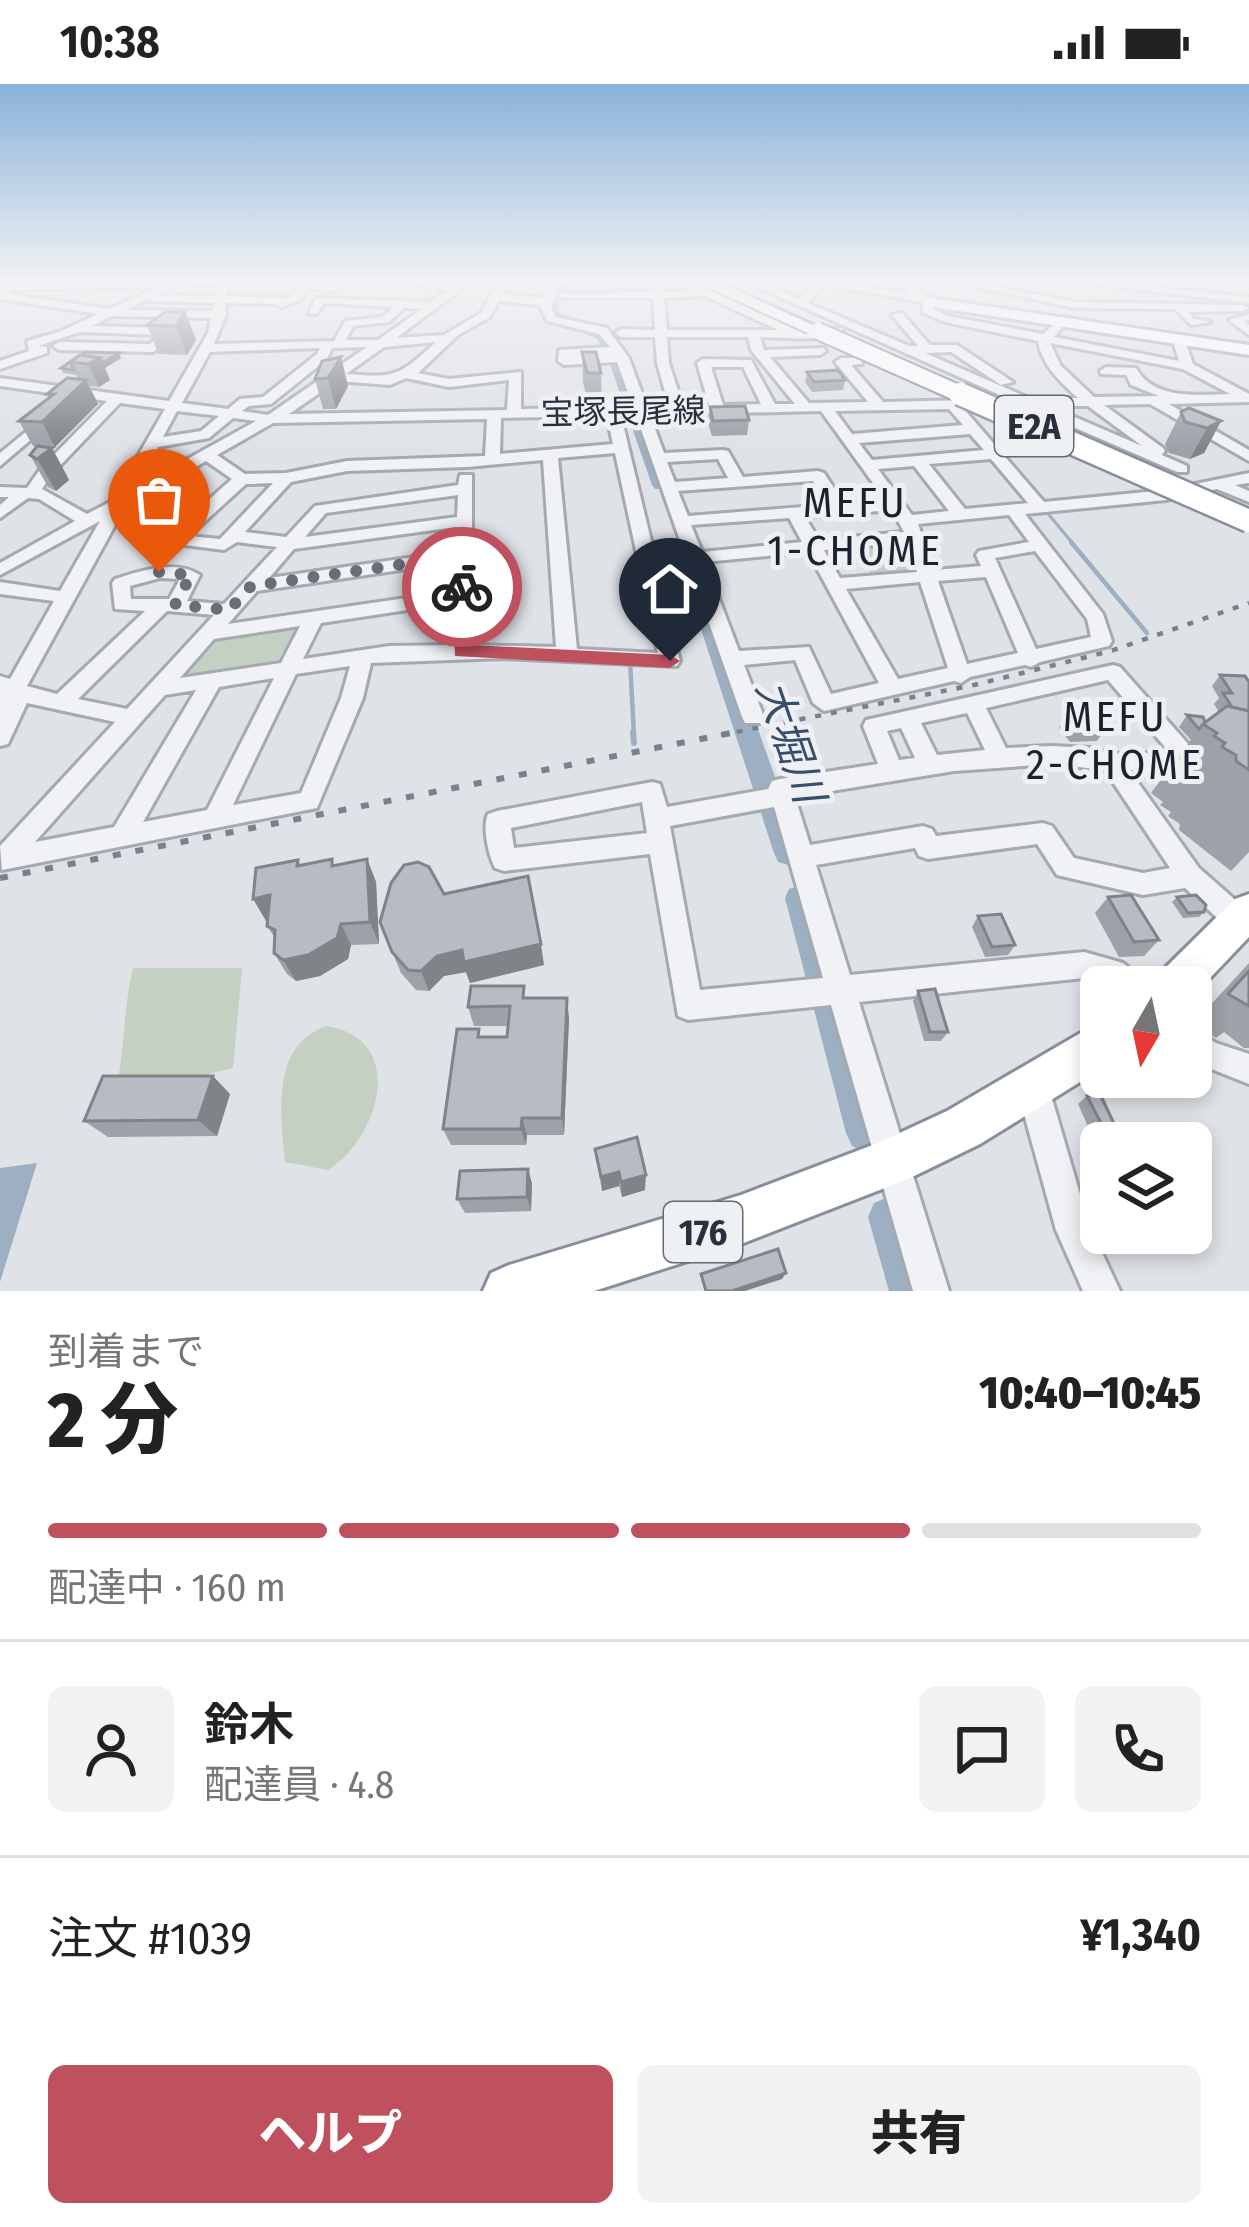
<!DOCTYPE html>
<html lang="ja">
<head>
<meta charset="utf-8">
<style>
	body { margin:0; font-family:"Fira Sans Condensed","Noto Sans JP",sans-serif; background:#f2f2f2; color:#222; height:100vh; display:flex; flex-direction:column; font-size:45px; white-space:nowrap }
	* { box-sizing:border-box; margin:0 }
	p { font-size:39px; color:#767676 }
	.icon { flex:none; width:66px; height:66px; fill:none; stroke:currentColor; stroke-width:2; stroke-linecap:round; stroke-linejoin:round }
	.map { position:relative; height:1207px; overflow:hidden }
	.details { display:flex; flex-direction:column; background:#fff; flex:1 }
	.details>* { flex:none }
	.needle { width:78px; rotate:189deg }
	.tools { position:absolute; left:1080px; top:882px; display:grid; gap:24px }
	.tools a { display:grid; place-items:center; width:132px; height:132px; border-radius:18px; background:#fff; box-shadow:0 6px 18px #0003; font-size:60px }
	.pin { position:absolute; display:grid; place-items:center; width:102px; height:102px; color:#fff; margin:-123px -51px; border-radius:50% 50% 50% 0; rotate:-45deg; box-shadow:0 0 12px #0007 }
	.pin .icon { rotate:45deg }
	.courier { position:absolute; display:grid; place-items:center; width:120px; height:120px; margin:-60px; border:9px solid #bf505e; border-radius:50%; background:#fff; color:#222; box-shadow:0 3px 15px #0007 }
	.head em { font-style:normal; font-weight:800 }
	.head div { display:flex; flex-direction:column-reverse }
	.head { display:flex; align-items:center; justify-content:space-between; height:204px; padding:0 48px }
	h1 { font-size:78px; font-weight:800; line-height:90px }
	.bar { display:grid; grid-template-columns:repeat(4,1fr); gap:18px 12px; align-content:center; height:144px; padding:0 48px }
	.bar i { height:15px; border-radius:9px; background:#e0e0e0 }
	.bar .current { background:#bf505e }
	.bar p { grid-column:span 4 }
	.line { display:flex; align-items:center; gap:30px; padding:0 48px; border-top:3px solid #e0e0e0 }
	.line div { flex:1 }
	.round { display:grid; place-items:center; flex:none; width:126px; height:126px; border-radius:18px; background:#f2f2f2 }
	.cta { display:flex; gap:24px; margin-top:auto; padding:24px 48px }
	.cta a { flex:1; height:138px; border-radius:18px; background:#bf505e; color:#fff; font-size:48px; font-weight:800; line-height:138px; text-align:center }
	.cta a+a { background:#f2f2f2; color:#222 }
	.status { display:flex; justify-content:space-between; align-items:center; height:84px; padding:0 60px; background:#fff; direction:ltr }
	.status svg { height:33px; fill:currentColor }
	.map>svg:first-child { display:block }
	.green { fill:#c4d0c1 }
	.water { fill:#9dafc3 }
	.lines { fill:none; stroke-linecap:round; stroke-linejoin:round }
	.stream-far2 { stroke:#9dafc3; stroke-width:3 }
	.stream-far1 { stroke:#9dafc3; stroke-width:4.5 }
	.stream { stroke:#9dafc3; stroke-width:6 }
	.river { fill:#9dafc3; fill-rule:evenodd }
	.minor-casing { stroke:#a5a9b0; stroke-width:6 }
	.major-casing { stroke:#9fa6b1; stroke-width:6 }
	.highway-casing { stroke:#888f9c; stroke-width:6 }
	.minor { fill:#f1f2f5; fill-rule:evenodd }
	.major { fill:#fff; fill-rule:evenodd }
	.highway { fill:#fff; fill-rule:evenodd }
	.rail-far1 { stroke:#7a818e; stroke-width:4.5; stroke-dasharray:6 10; stroke-linecap:butt }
	.rail { stroke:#7a818e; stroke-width:6; stroke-dasharray:8 15; stroke-linecap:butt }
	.highway-bridge-far1-casing { stroke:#888f9c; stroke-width:20; stroke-linecap:butt }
	.highway-bridge-casing { stroke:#888f9c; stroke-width:27; stroke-linecap:butt }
	.highway-bridge-far1 { stroke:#fff; stroke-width:16 }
	.highway-bridge { stroke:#fff; stroke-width:22 }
	.wall { fill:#9da1a8 }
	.shaded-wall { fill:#808388 }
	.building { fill:#b7bbc3; stroke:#808388; stroke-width:3 }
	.route { fill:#bf505e }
	.done { stroke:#696e78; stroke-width:12; stroke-dasharray:0 21.6 }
	.labels { text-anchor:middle; stroke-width:10; stroke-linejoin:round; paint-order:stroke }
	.far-street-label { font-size:33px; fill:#29303c; stroke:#eef0f4 }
	.shield { fill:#eef0f4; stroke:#646a73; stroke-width:3 }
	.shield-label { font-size:36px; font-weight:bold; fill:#29303c }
	.neighbourhood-label { font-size:42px; letter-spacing:3px; fill:#1c212d; stroke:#eef0f4 }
	.water-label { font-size:42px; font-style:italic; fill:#384d6b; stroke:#eef0f4 }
</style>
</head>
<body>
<div class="status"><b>10:38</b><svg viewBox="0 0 49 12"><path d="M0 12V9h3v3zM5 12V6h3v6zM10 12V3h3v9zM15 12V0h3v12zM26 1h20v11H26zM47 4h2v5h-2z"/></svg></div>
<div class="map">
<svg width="1249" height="1207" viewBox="0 0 1249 1207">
	<rect width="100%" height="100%" fill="#dfe2e7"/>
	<g class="green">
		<polygon points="905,457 918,488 872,492 855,463"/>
		<polygon points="304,539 282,582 169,599 211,553"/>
		<path d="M133 884H242L233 984 114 1013C126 969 122 928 133 884Z"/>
		<path d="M327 942C407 955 381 1053 328 1086L285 1078C281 1032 270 960 327 942Z"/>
	</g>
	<polygon class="water" points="37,1079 0,1198 0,1084"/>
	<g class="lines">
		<g class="stream-far2">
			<polyline points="1161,196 1249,215"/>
			<polyline points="1045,426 1074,461"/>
		</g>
		<g class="stream-far1">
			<polyline points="1071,458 1147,549"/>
			<polyline points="630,577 634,651"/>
		</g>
		<polyline class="stream" points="633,648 634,659"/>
		<g class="river">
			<polygon points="564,196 576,196 559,216 559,228 607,249 619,266 670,401 667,405 655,405 652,401 605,266 597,255 545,230 547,216"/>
			<polygon points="871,196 998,196 992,200 877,200"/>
			<polygon points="695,490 705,496 802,769 798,778 788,781 778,778 774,769 685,496"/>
			<polygon points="800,801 811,805 815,814 884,1049 878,1062 865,1068 852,1062 846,1049 785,814 789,805"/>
			<polygon points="888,1113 902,1119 931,1207 889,1207 868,1133 874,1119"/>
		</g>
		<defs>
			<g id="minor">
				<path d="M192 196H229L226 212 288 214 304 198 337 204 332 207 307 205 300 216 282 223 276 220 225 219 226 231 214 260 334 257 345 237 382 233 394 223 324 219 317 230H309L316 214 430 218 448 206 391 196 456 200 463 196H474L396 254 444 251 481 229 499 196H509L502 210 544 214 545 211 528 196H539L556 210 551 223 556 233 607 244 629 274 647 323 669 322 657 279 655 253H621L615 249 621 245 655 246 653 214H563L559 213V209L653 208V200L658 197 663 200 664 208H695L673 196H686L805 250 843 244V250C809 257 793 254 760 253L764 266 824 264 826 267 820 271 770 273 809 319 868 318 835 278 841 274H862V280L851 281 883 318 1009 315 741 196H754L799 215 818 196 924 212 933 218V225L948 232 1043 250 1062 233 1068 236 1054 253 1179 277 1173 257 1179 253 1185 257 1193 280 1249 310V318L1169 320 1249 366V377L1150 320 1104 321 1163 364 1165 367 1162 371 1187 382V388H1177L1027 323 963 324 1044 418 1166 406 1249 389V399L1235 401 1249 407V418L1217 405 1166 416 1025 430 1103 530 1112 557 1109 562 1040 578 1031 583 1025 581 970 593 961 599 954 597 824 627 813 619 795 576 744 581 764 633 761 639H745L742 633 636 331 621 332 680 577 677 582 504 574 371 579 363 614 317 724 2 786 0 762 115 638 27 619 8 660 0 662V592L10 595 54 517 0 510V498L60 507 100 437 0 491V479L75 437 39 415 28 414 0 434V421L9 413H0V403L27 404 41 384 107 317 0 302V294L169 317 208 249 211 234 112 232 92 242 173 244 179 248 153 268 59 266 53 262 59 258 150 260 160 251 80 248 38 262 47 263V269L0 285V277L29 267 27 257 59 248 98 230 0 215V200ZM218 201 215 212 158 211 174 202ZM824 201 922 218 923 229 945 238 1038 257C1042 281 1060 298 1078 314L1031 315 925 269 951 268 1001 301 1013 298 957 261H930L902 229 892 231 918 262H909L808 219ZM158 203 109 225 10 210 13 206ZM705 212 778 246H667L664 214ZM146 216 150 217 214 219 212 227 126 226ZM499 217 540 221 547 237 599 250 610 263 559 266 558 277 564 281 617 278 633 323 521 325V288L449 295 418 289 458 251 490 233ZM404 224 422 225 378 256H346L353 242 389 238ZM667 253H748L751 266 795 320H775L751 276 703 275 697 279 709 321 683 322 669 279ZM436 258C399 292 396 294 346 290L384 263ZM1050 259 1183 285 1230 310C1198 311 1153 316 1136 284L1106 283 1100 287 1101 290 1126 291 1131 301 1159 312 1094 313 1061 282ZM367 263 268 331 242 327 249 322 271 320 327 275 332 264ZM320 264 317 270 263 313 240 315 228 325 182 319 210 268ZM711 283H743L761 320 723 321ZM406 294 449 303 509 296 507 326 289 330 337 297 390 301ZM120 319 165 325 112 417 87 430 42 405 52 390ZM1049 322H1088L1142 362ZM949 325 963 341 852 350 835 327ZM177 327 219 332 201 347 163 353ZM821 327 886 417 844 420 824 389 818 387 743 393 728 367 723 366 664 369 650 331ZM607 332 613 360 500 370 501 334ZM233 334 256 337 135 404 158 363 209 354ZM487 335 485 372 347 377 286 389 245 390 217 371 273 339ZM970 350 984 366 872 376 859 359ZM615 369 658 569 577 565 558 374ZM718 375 728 394 675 398 667 378ZM991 375 1028 419 965 425 929 380ZM543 376 556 563 472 561V391H460L458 401 315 422 286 453 245 448 291 398 347 387 467 383ZM206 377 232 395 169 451V459L224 466 237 458 277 463 224 520 187 517 200 491C174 475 142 487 115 495L112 499 115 525 145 527 57 610 27 602 125 423ZM914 382 949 427 912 431 878 385ZM813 397 828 421 688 432 678 407ZM273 399 220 455 189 452 246 400ZM458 411 457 433 305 453 326 429ZM892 426 904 448 819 456 805 433ZM1009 431 1029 458 979 467 976 471 981 482 934 486 918 440ZM789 434 802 458 702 468 691 441ZM456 443V467L269 494 294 465ZM907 458 917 488 840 494 824 466ZM1035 467 1087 535 1091 553 1036 565 995 474ZM808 468 879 599 831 610 809 563 739 567 705 478ZM455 478 454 507 228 540 257 507ZM986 493 1018 569 967 580 938 497ZM160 494 180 495 169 515H131L130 502ZM920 498 948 584 898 595 846 505ZM454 519 452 561 389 562 303 575 321 539ZM167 527 214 531 127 625 78 615ZM300 542 281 579 180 594 214 555ZM350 582 341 614 301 709 233 721 296 590ZM274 594 207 726 143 738 219 603ZM196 606 114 743 35 758 165 611Z"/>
				<polygon points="989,196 1005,196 991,202 1075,218 1242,221 1248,224 1242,227 1189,228 1194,235 1211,238 1191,241 1175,225 1075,224 972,202"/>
				<polygon points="1060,196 1090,196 1249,213 1249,219"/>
				<polygon points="1249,230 1249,236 1244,237 1249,241 1249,251 1229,236"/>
				<polygon points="49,329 56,333 54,336 0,382 0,369"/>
				<path d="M1113 581 1120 583 1197 670 1249 671V689L1129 686 1199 784 1249 828V846L1240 849 1230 846 1185 804 1143 811 1057 791 1037 760 928 775 919 772 915 764 816 781 850 891 1084 868 1123 879 1140 893 1144 903H1108L1084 894 859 918 949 1207H913L831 921 688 936 678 932 650 770 504 787 495 784C488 770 482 743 488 730L497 727 652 698 660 700 667 723 768 705 772 697 780 695 878 680 863 642 866 636ZM1108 596 1170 669 1113 670 1090 664 1052 662 1006 664 986 624ZM967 629 985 666 937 671 921 639ZM901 644 915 674 899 676 887 647ZM1052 680 1105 686 1170 784 1143 789 1074 774 1052 742 1043 739 936 752 932 745 923 742 810 761 795 713 954 687ZM642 718 647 749 514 764 511 744ZM774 723 823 894 700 906 670 742Z"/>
				<polygon points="1191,943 1216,959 1249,970 1249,1000 1191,977"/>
				<polygon points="1034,992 1045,997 1050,1008 1089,1141 1120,1207 1083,1207 1056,1146 1018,1008 1023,997"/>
			</g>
			<polygon id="major" points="891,196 906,196 931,214 1249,261 1249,271 927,222"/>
			<g id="highway">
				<polygon points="693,196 713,196 826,247 812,251"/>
				<polygon points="1249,810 1249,853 1191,914 1191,903 1153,903 1160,889 1235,815"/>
				<polygon points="1101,937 1101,985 980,1060 908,1095 741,1160 594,1207 483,1207 491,1189 509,1181 741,1111 878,1059 947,1027"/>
			</g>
		</defs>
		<use href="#minor" class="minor-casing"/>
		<use href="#major" class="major-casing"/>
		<use href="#highway" class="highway-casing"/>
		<use href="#minor" class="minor"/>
		<use href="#major" class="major"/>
		<use href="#highway" class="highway"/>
		<polyline class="rail-far1" points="721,651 974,601 1111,567 1249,519"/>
		<polyline class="rail" points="0,794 736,648"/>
		<defs>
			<polyline id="highway-bridge-far1" points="818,247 967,313"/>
			<polyline id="highway-bridge" points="960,310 1249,437"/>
		</defs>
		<use href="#highway-bridge-far1" class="highway-bridge-far1-casing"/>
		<use href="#highway-bridge" class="highway-bridge-casing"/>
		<use href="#highway-bridge-far1" class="highway-bridge-far1"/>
		<use href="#highway-bridge" class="highway-bridge"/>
	</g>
	<g class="wall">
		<polygon points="185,228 196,256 187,271 158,270 147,241"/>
		<polygon points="582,268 601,289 602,319 588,319 583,298"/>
		<polygon points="341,273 348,302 336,325 323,325 315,295"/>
		<polygon points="121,274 105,284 110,296 99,303 89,302 98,320 55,363 33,362 19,337 49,314 47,310 78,295 76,291 63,289 61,284 70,278"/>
		<polygon points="807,288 845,296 843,306 812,308 805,298"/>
		<polygon points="710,323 749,336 747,351 712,352 708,339"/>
		<polygon points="1181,328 1221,337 1204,369 1190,375 1169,369 1165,360"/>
		<polygon points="52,364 69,396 56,407 48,403 30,371"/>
		<polygon points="1220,591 1249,598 1249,768 1231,787 1179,746 1180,740 1168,732 1171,728 1160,721 1163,718 1151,709 1191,656 1179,643 1187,631 1205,638 1219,628 1214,620 1219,614 1212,602"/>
		<polygon points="1065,632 1104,646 1097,657 1070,658 1059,644"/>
		<polygon points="367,775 376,798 379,860 351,861 348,875 320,892 296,897 287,890 274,869 275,854 267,842 268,836 266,837 298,776 301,782 335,782"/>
		<polygon points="444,810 544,881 470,899 466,888 444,892 429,907 416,906 401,889 380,838"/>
		<polygon points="1108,813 1159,856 1144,872 1119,873 1095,829"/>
		<polygon points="1177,813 1204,828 1199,833 1183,834 1172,818"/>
		<polygon points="978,832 1015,861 1008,871 985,873 972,843"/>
		<polygon points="1249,879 1249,964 1244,964 1224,948 1216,954 1194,939"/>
		<polygon points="918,907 948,948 941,957 924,957 913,917"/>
		<polygon points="527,914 569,934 564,1051 527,1051 526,1061 451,1061 443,1045 482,953 507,953 508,942 474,942 468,923"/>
		<polygon points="230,1010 217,1052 108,1053 84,1037"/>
		<polygon points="1087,1012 1117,1046 1107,1054 1094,1056 1078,1020"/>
		<polygon points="595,1065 645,1106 622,1113 619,1102 602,1107"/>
		<polygon points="528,1085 532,1100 531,1127 465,1129 457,1115"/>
	</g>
	<g class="shaded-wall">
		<polygon points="185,228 196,256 187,271 176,242"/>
		<polygon points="119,269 121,274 105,284 110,296 99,303 88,280 100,274"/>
		<polygon points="341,273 348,302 336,325 328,294"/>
		<polygon points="86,296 98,320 55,363 42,338"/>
		<polygon points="1221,337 1204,369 1190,375 1207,344"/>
		<polygon points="52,364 69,396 56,407 37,375"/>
		<polygon points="367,775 376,798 379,860 370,838"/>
		<polygon points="270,811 282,833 266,837 253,815"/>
		<polygon points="341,840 351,861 348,875 320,892 296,897 283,876"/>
		<polygon points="541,860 544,881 470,899 466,888 444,892 429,907 421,887 437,872 462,866"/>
		<polygon points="567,914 569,934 564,1051 562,1034"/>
		<polygon points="213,992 230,1010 217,1052 198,1036"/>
		<polygon points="522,1034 527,1051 526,1061 521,1045"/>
		<polygon points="528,1085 532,1100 531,1127 527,1113"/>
		<polygon points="619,1088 619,1102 602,1107 601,1093"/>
		<polygon points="646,1091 645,1106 622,1113 621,1098"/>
		<polygon points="786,1189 782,1195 745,1207 732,1207"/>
	</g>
	<g class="building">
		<polygon points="165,228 185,228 176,242 147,241"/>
		<polygon points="86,268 119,269 102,279 100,274 81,271"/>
		<polygon points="582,268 596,268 601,289 587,289"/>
		<polygon points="80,271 100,274 88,280 70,278"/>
		<polygon points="341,273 328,294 315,295 322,277"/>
		<polygon points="70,278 74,286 61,284"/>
		<polygon points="838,286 845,296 814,298 807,288"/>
		<polygon points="67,294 86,296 42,338 19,337 54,310 47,310"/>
		<polygon points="745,322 749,336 713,337 710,323"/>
		<polygon points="1189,324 1221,337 1207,344 1185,338 1181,328"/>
		<polygon points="37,362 52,364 37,375 30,371"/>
		<polygon points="1220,591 1245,592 1249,598 1249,627 1232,623 1223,609 1232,609"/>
		<polygon points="1227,622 1249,627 1249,686 1236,677 1236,671 1222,663 1225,659 1214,652 1217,649 1203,640"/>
		<polygon points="1090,628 1104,646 1077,647 1065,632"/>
		<polygon points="1187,631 1203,633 1205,638 1199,645"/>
		<polygon points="332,775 332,782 367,775 370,838 341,840 337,854 308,871 283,876 274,869 275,846 267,842 270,811 253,815 256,784 298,776 297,782"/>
		<polygon points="418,778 429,783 444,810 528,792 541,860 464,878 462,866 437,872 421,887 408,886 392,868 380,838 391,799 404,781"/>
		<polygon points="1131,811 1159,856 1134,858 1108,813"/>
		<polygon points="1196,811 1206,821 1204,828 1188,829 1177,813"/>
		<polygon points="1001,830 1015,861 992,863 978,832"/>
		<polygon points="1249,887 1249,922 1228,910"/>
		<polygon points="471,902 524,902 523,914 567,914 562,1034 522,1034 521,1045 443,1045 457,945 479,945 478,953 507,953 510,922 468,923"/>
		<polygon points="935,905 948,948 930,948 918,907"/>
		<polygon points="103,992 213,992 198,1036 84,1037"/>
		<polygon points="1100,1010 1117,1046 1105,1047 1087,1012"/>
		<polygon points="637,1053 646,1091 621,1098 619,1088 601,1093 595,1065"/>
		<polygon points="528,1085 527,1113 457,1115 460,1087"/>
		<polygon points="778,1165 786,1189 732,1207 706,1207 701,1190"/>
	</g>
	<linearGradient id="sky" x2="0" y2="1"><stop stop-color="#8ab2d9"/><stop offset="0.54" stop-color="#f1f2f4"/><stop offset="1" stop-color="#f1f2f4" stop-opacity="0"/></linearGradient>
	<rect width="1249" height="365" fill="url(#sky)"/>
	<polygon class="route" points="462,497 470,503 471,561 670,571 680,577 670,584 455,572 453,503"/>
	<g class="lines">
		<polyline class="done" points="159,488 191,491 175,521 229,526 251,502 461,472 462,503"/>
	</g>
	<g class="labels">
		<g class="far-street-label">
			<text transform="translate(623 327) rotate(-1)" y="12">宝塚長尾線</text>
		</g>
		<g class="shield">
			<rect x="995" y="312" width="78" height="60" rx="9"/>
			<rect x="664" y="1118" width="78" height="60" rx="9"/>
		</g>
		<g class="shield-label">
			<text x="1034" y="355">E2A</text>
			<text x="703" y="1161">176</text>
		</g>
		<g class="neighbourhood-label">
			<text x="855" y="433">MEFU<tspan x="855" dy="48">1-CHOME</tspan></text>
			<text x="1115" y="647">MEFU<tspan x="1115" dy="48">2-CHOME</tspan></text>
		</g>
		<g class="water-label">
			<text transform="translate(791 657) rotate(71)" y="15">大堀川</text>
		</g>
	</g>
</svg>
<div class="tools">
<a><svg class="needle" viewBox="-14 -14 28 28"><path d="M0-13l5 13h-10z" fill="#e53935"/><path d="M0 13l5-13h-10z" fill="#767676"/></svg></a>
<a><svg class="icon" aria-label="layers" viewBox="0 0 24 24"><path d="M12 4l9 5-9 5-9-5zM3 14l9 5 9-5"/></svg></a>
</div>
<div class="pin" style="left:159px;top:488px;background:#ea580c"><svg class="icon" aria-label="bag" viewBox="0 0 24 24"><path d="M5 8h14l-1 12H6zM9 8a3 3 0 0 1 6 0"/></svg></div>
<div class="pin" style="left:670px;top:577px;background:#1f2937"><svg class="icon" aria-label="home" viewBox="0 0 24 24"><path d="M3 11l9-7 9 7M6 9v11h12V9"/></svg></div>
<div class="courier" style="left:462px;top:503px"><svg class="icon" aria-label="bike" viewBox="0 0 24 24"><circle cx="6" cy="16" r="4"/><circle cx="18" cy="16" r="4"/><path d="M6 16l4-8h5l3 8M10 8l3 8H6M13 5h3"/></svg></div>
</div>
<section class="details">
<div class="head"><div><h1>2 分</h1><p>到着まで</p></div><em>10:40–10:45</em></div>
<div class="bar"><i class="current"></i><i class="current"></i><i class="current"></i><i></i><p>配達中 · 160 m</p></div>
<div class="line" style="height:216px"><a class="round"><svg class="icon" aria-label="person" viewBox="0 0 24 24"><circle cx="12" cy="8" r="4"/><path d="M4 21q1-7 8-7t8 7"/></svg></a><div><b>鈴木</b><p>配達員 · 4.8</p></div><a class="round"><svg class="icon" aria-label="chat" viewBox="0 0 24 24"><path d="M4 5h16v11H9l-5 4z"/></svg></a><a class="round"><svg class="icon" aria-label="phone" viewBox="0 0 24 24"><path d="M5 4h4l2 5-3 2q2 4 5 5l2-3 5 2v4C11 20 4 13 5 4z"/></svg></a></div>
<div class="line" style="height:156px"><div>注文 #1039</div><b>¥1,340</b></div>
<div class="cta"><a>ヘルプ</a><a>共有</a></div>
</section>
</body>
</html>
